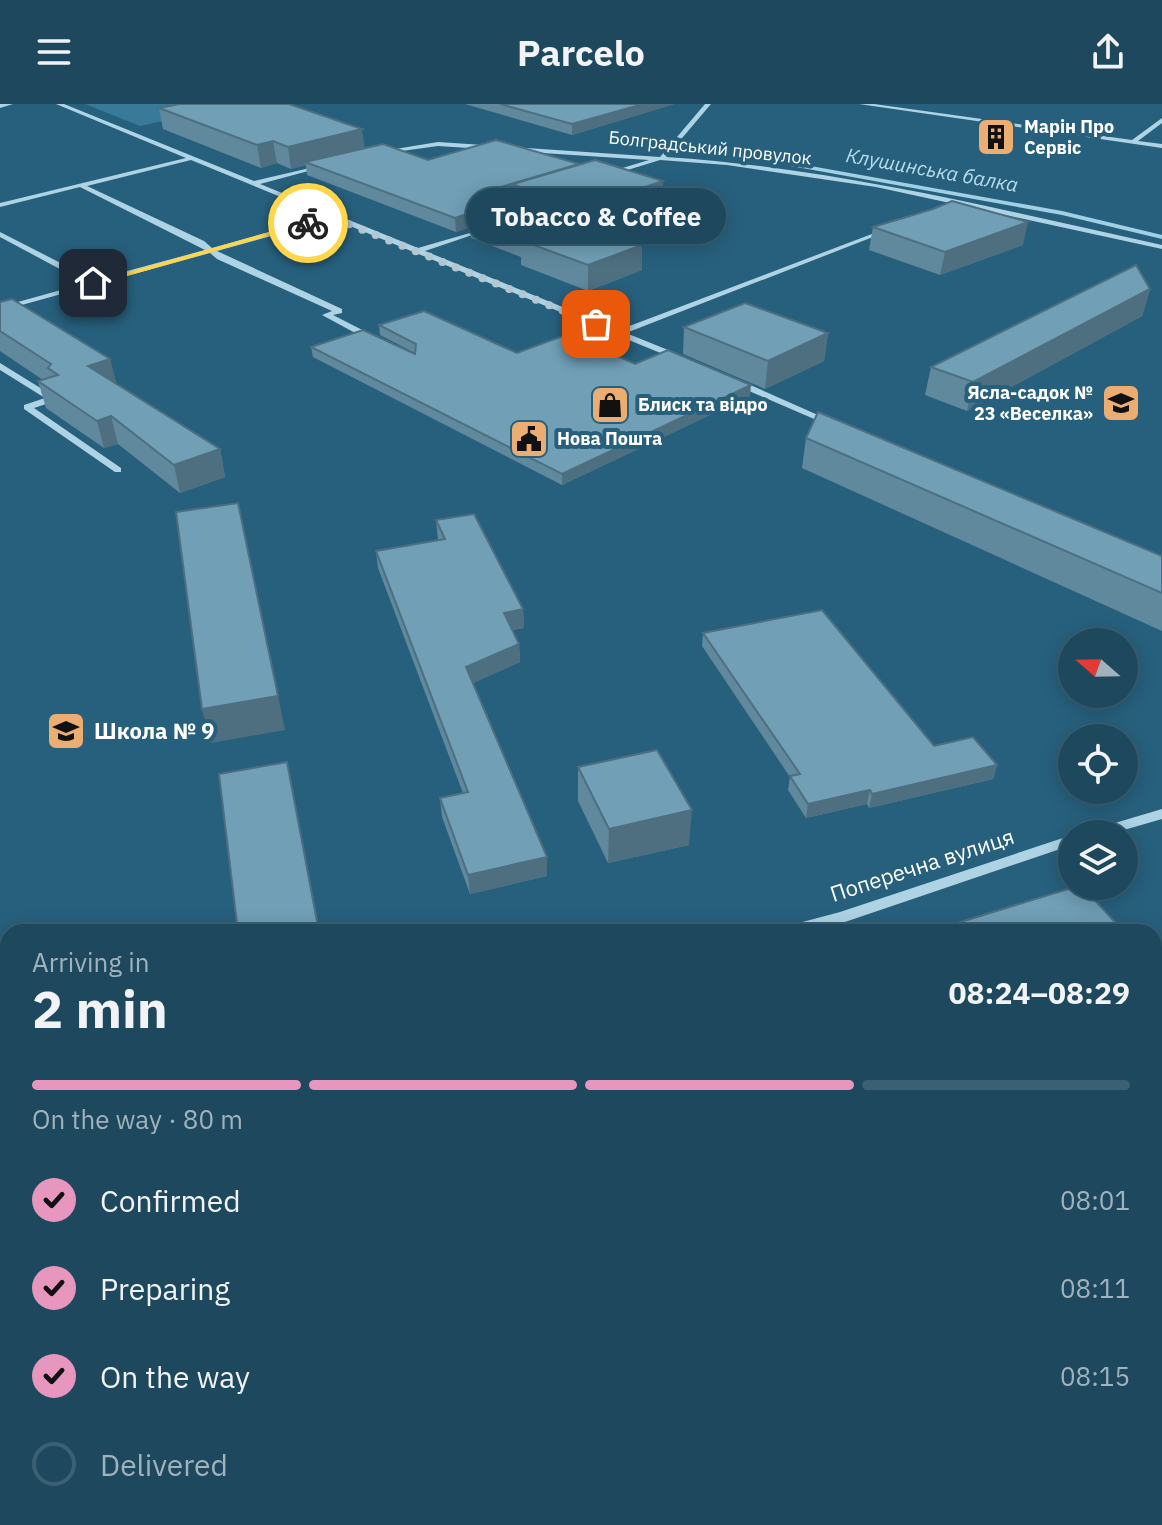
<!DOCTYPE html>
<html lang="en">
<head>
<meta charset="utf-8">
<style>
	body { margin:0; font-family:"IBM Plex Sans",sans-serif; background:#254f64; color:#f1f3f6; height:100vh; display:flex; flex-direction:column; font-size:30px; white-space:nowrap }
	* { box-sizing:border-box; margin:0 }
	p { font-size:26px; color:#a0b2bc }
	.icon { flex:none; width:44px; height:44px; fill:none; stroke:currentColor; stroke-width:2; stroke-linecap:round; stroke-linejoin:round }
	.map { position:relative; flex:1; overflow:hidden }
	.side { position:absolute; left:0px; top:820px; width:1162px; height:602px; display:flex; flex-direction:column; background:#1d485e; border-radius:24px 24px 0 0; box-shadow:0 4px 20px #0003,0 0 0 2px #3b6073 }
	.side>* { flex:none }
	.needle { width:52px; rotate:290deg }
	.tools { position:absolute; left:1058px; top:524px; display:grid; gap:16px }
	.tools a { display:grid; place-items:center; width:80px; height:80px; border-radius:50%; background:#1d485e; box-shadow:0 4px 20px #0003,0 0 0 2px #3b6073; font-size:40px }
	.pin { position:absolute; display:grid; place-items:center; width:68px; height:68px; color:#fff; margin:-34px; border-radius:16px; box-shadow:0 4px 12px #0006 }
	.courier { position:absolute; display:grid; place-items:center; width:80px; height:80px; margin:-40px; border:6px solid #ffd54a; border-radius:50%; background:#fff; color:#222; box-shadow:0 2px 10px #0007 }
	.bubble { position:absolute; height:56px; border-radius:28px; background:#1d485e; box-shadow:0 4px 20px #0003,0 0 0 2px #3b6073; font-size:26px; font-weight:800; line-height:56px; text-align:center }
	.summary em { font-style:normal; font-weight:800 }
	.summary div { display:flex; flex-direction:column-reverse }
	.summary { display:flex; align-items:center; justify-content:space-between; height:136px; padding:0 32px }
	h1 { font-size:52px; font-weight:800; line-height:60px }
	.bar { display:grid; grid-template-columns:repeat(4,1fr); gap:12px 8px; align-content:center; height:96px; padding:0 32px }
	.bar i { height:10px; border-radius:6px; background:#3b6073 }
	.bar .selected { background:#e797bd }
	.bar p { grid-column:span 4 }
	ol { padding:0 32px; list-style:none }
	li { display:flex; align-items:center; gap:24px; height:88px }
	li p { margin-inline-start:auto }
	li .icon { padding:8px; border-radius:50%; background:#e797bd; color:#111; stroke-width:4 }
	li:last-child { color:#a0b2bc }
	li i { width:44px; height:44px; border:4px solid #3b6073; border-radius:50% }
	header { display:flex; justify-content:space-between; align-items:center; height:104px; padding:0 32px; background:#1d485e; font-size:36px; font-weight:800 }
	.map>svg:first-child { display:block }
	.green { fill:#387a98 }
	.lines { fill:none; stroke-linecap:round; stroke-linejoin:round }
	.stream { fill:#a1d0e5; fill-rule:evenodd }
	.minor { fill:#add3e4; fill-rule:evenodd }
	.wall { fill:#60899d }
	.shaded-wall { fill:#4e6f7f }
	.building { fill:#709fb6; stroke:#4e6f7f; stroke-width:2 }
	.route { fill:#ffd54a }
	.done { stroke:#b3c7d2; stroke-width:8; stroke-dasharray:0 14.4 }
	.labels { text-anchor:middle; stroke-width:8; stroke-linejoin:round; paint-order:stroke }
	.far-poi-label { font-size:18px; font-weight:bold; fill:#fff; stroke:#27607d; text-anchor:start }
	.far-street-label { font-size:18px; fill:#fff; stroke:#27607d }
	.far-water-label { font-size:20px; font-style:italic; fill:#b8dcec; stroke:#27607d }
	.poi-label { font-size:22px; font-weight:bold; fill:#fff; stroke:#27607d; text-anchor:start }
	.street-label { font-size:22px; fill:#fff; stroke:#27607d }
</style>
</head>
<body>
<header><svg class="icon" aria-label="menu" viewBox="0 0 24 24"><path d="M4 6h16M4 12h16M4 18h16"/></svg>Parcelo<svg class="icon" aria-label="share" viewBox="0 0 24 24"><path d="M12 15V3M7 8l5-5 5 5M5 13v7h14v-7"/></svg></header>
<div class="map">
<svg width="1162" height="1421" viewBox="0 0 1162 1421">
	<rect width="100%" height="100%" fill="#27607d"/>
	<polygon class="green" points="85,0 239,0 140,22"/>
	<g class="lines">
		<polygon class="stream" points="693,41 1062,107 1162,131 1162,135 1062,111 691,44"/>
		<g class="minor">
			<polygon points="0,0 13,0 0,4"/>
			<path d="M56 0H64L254 77 327 60V62L260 80 418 144 487 124V126L425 147 619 226 885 125 891 126 626 229 683 252V256L680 257 333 115 217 147 342 205V209L333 211 376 233V237H370L322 211 332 207 217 155 210 149 0 207V203L86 179 0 133V128L94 176 205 146 80 83 0 103V99L186 54ZM191 56 327 112 212 144 204 137 87 82Z"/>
			<path d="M705 0H711L666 53C834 64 998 105 1162 141V145L876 83 727 61 660 56 608 72 606 69 649 56 438 42 380 50 377 48 438 38 660 53Z"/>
			<polygon points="859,0 874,0 1132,36 1162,14 1162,19 1138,37 1162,40 1162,44"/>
			<polygon points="0,259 55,293 55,297 34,304 121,364 121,368 115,368 24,305 24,301 45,294 0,266"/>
			<polygon points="733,276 739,276 836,319 828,321 733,280"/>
			<polygon points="1162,705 1162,715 1110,730 1086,730 1088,727"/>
			<polygon points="1072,731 1072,741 842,819 807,828 777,828 780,824 840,808"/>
			<polygon points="8,1036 8,1052 0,1054 0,1038"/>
		</g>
	</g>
	<g class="wall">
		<polygon points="465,0 674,0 572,31"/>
		<polygon points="159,4 428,56 579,60 663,77 662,101 623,114 623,128 613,131 642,141 642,166 588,187 521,161 521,153 471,134 470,123 456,128 307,71 306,61 291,65 277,59 261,64 163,25"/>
		<polygon points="873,123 1023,141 940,171 869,146"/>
		<polygon points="1150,185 1142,212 967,307 925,291 931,263"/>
		<polygon points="0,198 110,255 116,280 220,345 225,373 180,389 118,340 104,344 46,304 38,277 43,276 0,247"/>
		<polygon points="379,221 517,249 635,260 750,292 562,381 313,253 311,243 415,249 380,231"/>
		<polygon points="684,223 828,229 824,257 765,285 683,250"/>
		<polygon points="806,334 1162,452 1162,527 802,364"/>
		<polygon points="436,416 523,505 524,524 512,526 519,540 520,558 472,579 547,753 547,772 470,790 442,713 440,694 463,689 378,464 376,447 438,436"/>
		<polygon points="703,529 934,642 997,661 993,675 869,704 867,700 806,714 788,686 790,673 702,542"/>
		<polygon points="578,663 689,741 608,759 578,697"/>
		<polygon points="1154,852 1162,861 1162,1142 1154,1131"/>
	</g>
	<g class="shaded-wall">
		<polygon points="643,0 674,0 572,31 572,20"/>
		<polygon points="362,25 365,46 305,58 306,61 291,65 288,43"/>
		<polygon points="273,37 277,59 261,64 257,41"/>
		<polygon points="579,60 520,83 513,80 514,93 469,109 470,123 456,128 455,114 494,85"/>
		<polygon points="663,77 662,101 623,114 623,128 578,144 577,119 603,97"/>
		<polygon points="1028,118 1023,141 940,171 945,148"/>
		<polygon points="642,141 642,166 588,187 588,161"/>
		<polygon points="1150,185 1142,212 967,307 973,278"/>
		<polygon points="828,229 824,257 765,285 768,257"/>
		<polygon points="110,255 117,281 88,262"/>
		<polygon points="751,281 750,292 562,381 562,370"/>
		<polygon points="111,312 118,340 104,344 97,317"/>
		<polygon points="220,345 225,373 180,389 174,361"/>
		<polygon points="238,399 285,626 211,639 202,605"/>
		<polygon points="523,505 524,524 505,527 504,509"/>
		<polygon points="519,540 520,558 467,582 466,563"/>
		<polygon points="287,658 294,692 320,828 319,828"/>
		<polygon points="997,661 993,675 869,704 872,690"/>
		<polygon points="870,686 867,700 806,714 808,700"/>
		<polygon points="692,706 689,741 608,759 609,725"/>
		<polygon points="547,753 547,772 470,790 468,771"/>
		<polygon points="8,1235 8,1271 0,1274 0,1238"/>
	</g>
	<g class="building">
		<polygon points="179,0 289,0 362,25 288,43 273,37 257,41 159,4"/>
		<polygon points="500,0 643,0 572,20"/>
		<polygon points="496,36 579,60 494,85 494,93 504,97 455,114 305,58 383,40 428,56"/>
		<polygon points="595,56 663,77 603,97 623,103 577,119 642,141 588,161 520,136 531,132 469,109 518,93 520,83 513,80"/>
		<polygon points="952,97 1028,118 945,148 873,123 933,105"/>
		<polygon points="1136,161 1150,185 973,278 931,263"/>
		<polygon points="12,195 110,255 88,262 220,345 174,361 111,312 97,317 38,277 58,271 48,264 51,260 0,227 0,198"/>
		<polygon points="745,199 828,229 768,257 684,223"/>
		<polygon points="424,207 517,249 568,230 635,260 668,246 751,281 562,370 311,243 363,226 415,250 416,240 379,221"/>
		<polygon points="818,308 1162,452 1162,489 806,334"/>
		<polygon points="238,399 278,592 202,605 176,408"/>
		<polygon points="474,410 523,505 504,509 519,540 466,563 547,753 468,771 440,694 468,688 376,447 445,435 436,416"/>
		<polygon points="822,506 934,642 973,633 997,661 872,690 870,686 808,700 790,672 800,670 703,529"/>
		<polygon points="657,646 692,706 609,725 578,663"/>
		<polygon points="287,658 319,828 238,828 219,670"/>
		<polygon points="1078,782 1082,782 1124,828 928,828"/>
		<polygon points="1154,852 1162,861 1162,1128 1156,1120 1154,1120"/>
		<polygon points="8,1116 8,1235 0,1238 0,1118"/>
		<polygon points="1162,1411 1162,1421 1141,1421"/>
		<polygon points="535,1414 665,1414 665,1416 654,1421 537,1421"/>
	</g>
	<polygon class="route" points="308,117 311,120 95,181 89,179"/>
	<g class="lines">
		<polyline class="done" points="308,119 331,113 596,220"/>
	</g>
	<defs>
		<symbol id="building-square" viewBox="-11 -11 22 22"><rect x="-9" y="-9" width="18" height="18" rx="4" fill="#ecad73" stroke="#27607d"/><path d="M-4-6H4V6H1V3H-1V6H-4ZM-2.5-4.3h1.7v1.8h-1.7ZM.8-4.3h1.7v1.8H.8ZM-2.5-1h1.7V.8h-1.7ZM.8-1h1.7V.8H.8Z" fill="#111"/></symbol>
		<symbol id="school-square" viewBox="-11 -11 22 22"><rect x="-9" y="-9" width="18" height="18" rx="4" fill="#ecad73" stroke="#27607d"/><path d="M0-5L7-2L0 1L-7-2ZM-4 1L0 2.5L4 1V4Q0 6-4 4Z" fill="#111"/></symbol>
		<symbol id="shop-square" viewBox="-11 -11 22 22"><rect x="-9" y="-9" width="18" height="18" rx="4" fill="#ecad73" stroke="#27607d"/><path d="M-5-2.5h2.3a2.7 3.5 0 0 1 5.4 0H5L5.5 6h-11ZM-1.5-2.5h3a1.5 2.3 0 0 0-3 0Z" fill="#111"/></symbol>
		<symbol id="civic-square" viewBox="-11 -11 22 22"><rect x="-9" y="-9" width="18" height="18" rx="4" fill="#ecad73" stroke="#27607d"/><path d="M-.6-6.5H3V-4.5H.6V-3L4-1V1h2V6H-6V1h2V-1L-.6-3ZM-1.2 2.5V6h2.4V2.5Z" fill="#111"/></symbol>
	</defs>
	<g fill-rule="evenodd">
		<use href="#building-square" x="974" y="11" width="44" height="44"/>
		<use href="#school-square" x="1099" y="277" width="44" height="44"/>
		<use href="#shop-square" x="588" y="279" width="44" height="44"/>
		<use href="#civic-square" x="507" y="313" width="44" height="44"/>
		<use href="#school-square" x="44" y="605" width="44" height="44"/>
	</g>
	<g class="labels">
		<g class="far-poi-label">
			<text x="1024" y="29">Марін Про<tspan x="1024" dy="21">Сервіс</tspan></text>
			<text x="1093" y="295" text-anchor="end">Ясла-садок №<tspan x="1093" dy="21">23 «Веселка»</tspan></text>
			<text x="638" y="307">Блиск та відро</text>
			<text x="557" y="341">Нова Пошта</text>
		</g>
		<g class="far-street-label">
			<text transform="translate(710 44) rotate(6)" y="6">Болградський провулок</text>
		</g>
		<g class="far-water-label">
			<text transform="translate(932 66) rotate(10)" y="7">Клушинська балка</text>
		</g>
		<g class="poi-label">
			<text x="94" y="635">Школа № 9</text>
		</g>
		<g class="street-label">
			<text transform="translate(922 761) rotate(-18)" y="8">Поперечна вулиця</text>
		</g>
	</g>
</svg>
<div class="tools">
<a><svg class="needle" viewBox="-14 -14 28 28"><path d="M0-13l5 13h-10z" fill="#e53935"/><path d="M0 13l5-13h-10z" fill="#a0b2bc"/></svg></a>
<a><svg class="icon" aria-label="locate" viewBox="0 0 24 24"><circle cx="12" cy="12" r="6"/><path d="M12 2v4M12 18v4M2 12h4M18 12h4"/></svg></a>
<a><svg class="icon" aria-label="layers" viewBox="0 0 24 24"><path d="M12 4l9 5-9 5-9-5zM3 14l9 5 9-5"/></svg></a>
</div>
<div class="pin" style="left:596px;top:220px;background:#ea580c"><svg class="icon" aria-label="bag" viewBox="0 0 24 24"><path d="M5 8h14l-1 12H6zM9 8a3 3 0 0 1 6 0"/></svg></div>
<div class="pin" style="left:93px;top:179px;background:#1f2937"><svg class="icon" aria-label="home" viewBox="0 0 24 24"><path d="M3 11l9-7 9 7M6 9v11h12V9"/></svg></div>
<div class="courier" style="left:308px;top:119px"><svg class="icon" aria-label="bike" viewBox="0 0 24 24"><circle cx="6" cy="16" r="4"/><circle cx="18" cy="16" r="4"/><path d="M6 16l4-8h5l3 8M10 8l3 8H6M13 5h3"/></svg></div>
<div class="bubble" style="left:466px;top:84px;width:260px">Tobacco &amp; Coffee</div>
<section class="side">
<div class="summary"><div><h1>2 min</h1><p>Arriving in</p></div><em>08:24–08:29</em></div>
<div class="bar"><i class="selected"></i><i class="selected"></i><i class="selected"></i><i></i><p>On the way · 80 m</p></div>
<ol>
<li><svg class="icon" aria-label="check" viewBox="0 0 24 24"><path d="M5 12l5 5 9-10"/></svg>Confirmed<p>08:01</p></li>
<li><svg class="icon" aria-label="check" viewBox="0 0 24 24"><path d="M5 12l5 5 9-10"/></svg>Preparing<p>08:11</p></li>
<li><svg class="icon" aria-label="check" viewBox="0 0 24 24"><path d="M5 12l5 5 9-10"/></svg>On the way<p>08:15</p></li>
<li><i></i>Delivered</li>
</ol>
</section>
</div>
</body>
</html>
